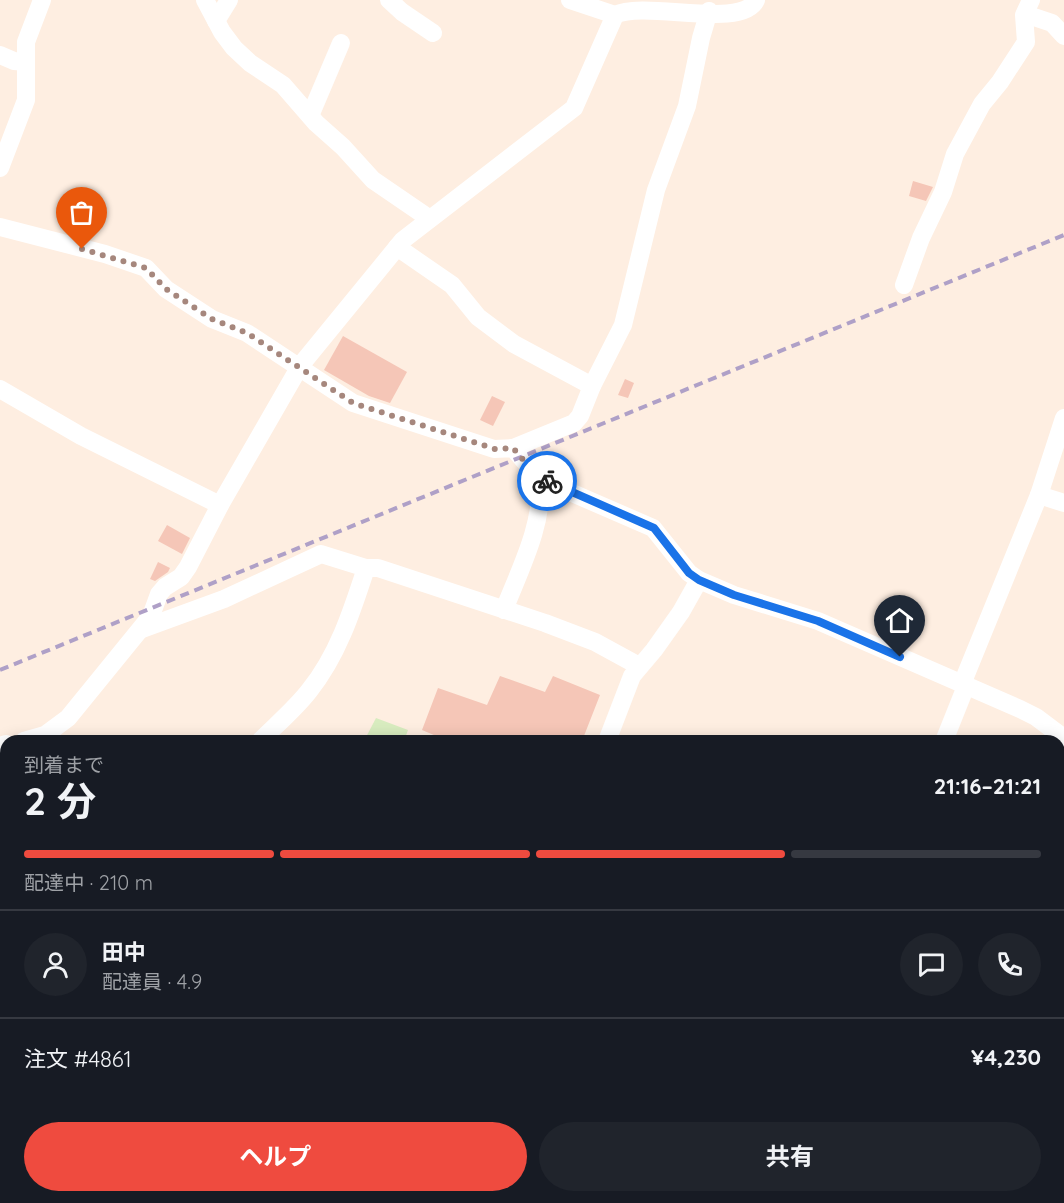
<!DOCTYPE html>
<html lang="ja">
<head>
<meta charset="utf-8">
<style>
	body { margin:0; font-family:Quicksand,"Noto Sans JP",sans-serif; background:#20242c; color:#f1f3f6; height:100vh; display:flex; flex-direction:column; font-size:22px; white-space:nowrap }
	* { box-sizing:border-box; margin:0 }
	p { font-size:20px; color:#9ea1a6 }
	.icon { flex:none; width:33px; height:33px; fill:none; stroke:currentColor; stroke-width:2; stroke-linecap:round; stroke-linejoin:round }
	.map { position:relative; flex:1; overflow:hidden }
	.drawer { position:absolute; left:0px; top:735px; width:1065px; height:468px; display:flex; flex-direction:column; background:#171b24; border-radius:18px 18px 0 0; box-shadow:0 3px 15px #0003 }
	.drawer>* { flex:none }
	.pin { position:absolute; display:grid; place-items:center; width:51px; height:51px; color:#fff; margin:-62px -26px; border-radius:50% 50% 50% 0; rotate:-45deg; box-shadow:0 0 6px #0007 }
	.pin .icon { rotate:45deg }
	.courier { position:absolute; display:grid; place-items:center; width:60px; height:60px; margin:-30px; border:4px solid #1a73e8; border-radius:50%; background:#fff; color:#222; box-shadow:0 2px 8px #0007 }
	.overview em { font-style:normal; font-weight:700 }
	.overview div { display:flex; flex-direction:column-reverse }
	.overview { display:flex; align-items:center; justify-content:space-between; height:102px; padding:0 24px }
	h1 { font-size:39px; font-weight:700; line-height:45px }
	.bar { display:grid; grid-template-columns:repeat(4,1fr); gap:9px 6px; align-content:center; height:72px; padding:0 24px }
	.bar i { height:8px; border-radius:4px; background:#363941 }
	.bar .selected { background:#ef4b3f }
	.bar p { grid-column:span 4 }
	.line { display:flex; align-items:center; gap:15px; padding:0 24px; border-top:2px solid #363941 }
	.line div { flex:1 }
	.round { display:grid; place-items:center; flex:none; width:63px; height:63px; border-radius:32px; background:#20242c }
	.action { display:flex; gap:12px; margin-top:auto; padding:12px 24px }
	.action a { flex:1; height:69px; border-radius:36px; background:#ef4b3f; color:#fff; font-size:24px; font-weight:700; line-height:69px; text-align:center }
	.action a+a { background:#20242c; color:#f1f3f6 }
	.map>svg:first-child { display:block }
	.green { fill:#d8ecbf }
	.building { fill:#f5c6b7 }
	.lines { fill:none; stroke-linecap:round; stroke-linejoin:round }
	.path { stroke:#d9a99b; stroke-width:2; stroke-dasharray:1.5 4.5; stroke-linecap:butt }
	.minor { stroke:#fff; stroke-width:18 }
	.major { stroke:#ffc897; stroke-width:22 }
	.rail { stroke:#afa0c7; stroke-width:4; stroke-dasharray:9 6; stroke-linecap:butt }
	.done { stroke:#a6877d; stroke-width:6; stroke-dasharray:0 10.8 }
	.route { stroke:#1a73e8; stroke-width:8 }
</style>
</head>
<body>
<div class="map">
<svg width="1064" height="1203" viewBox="0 0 1064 1203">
	<rect width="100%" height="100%" fill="#feeee1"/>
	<polygon class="green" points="376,718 408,730 404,741 364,741"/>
	<g class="building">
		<polygon points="913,181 933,187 926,201 909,196"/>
		<polygon points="343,336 407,372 390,403 369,396 324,370"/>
		<polygon points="625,379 634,383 628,398 618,395"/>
		<polygon points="492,396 505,402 493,426 480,420"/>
		<polygon points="167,525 190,538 182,554 158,541"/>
		<polygon points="158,562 170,568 168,572 155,581 150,579"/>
		<polygon points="500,676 545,692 553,676 600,695 582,741 499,741 485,735 483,741 448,741 422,730 438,688 487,705"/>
	</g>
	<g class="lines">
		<polyline class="path" points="287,1197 300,1203"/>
		<g class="minor">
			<polyline points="205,0 222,32 234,48 250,63 283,85 316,123 343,147 373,180 430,219"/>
			<polyline points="389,0 402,12 433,33"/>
			<polyline points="570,0 615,15"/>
			<polyline points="1025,14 1052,23 1064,36"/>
			<polyline points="216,21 229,0"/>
			<polyline points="0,55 14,61 26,62"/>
			<polyline points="310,116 341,43"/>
			<polyline points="0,168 26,100 26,42 42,0"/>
			<polyline points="0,227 105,254 146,268 166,289 212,319 247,333 353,403 494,449 513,448 540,479 653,528 689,573 699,580 734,595 818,621 1020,709 1036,717 1064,738"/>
			<polyline points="397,247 452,285 478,317 514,344 592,386"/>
			<polyline points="904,285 921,238 943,192 955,154 982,104 1000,82 1026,42 1024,15 1031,0"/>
			<polyline points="0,389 81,436 220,505"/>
			<polyline points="513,448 574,423 580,416 592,386 623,325 656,190 687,106 701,38 709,11"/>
			<polyline points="1039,495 1064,503"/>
			<polyline points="366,568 378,568 545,623 595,642 639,666"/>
			<path d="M504 610C520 569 544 524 540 479"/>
			<path d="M142 629 224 599 321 554 366 568C352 611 338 655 309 691 295 709 276 725 260 741"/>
			<polyline points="962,684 1039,495 1064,418"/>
			<path d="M24 741 45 735 68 718 151 616 159 594 165 587 181 577 188 567 220 505 300 366 403 240 574 108 615 15C645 0 742 30 756 0"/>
			<polyline points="607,741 632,676 654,650 681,612 699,580"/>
			<polyline points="944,741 966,686"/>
			<polyline points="0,746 6,744"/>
			<polyline points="1059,959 1062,1001 1059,1042"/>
			<polyline points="0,1125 6,1128"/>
			<polyline points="1059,1127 1064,1128"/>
			<polyline points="72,1197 78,1203"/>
			<polyline points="43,1203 49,1197"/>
			<polyline points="422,1203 432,1197"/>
			<polyline points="807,1203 810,1203"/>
			<polyline points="1024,1203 1028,1197"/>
		</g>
		<g class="major">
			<polyline points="1059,829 1064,828"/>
			<polyline points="0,935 6,937"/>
		</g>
		<polyline class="rail" points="0,670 1064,235"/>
	</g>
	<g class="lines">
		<polyline class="done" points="82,249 146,268 166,289 212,319 247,333 353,403 495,449 513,448 540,479 547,481"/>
		<polyline class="route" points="547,481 654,528 689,573 699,580 734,595 818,621 900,657"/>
	</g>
</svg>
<div class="pin" style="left:82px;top:249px;background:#ea580c"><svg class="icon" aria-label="bag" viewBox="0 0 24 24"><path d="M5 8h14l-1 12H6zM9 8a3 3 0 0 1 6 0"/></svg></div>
<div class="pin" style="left:900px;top:657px;background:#1f2937"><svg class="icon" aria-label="home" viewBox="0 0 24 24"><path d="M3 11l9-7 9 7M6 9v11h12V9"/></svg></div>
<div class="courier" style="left:547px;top:481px"><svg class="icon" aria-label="bike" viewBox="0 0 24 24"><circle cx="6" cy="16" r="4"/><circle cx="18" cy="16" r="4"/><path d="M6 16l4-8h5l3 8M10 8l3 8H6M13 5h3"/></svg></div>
<section class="drawer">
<div class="overview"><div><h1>2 分</h1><p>到着まで</p></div><em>21:16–21:21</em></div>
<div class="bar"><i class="selected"></i><i class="selected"></i><i class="selected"></i><i></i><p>配達中 · 210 m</p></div>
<div class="line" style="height:108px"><a class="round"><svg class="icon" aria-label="person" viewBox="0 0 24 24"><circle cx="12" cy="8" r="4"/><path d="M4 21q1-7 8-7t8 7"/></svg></a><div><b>田中</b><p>配達員 · 4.9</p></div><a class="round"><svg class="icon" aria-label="chat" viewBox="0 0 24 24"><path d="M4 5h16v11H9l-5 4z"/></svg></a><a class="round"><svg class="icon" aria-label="phone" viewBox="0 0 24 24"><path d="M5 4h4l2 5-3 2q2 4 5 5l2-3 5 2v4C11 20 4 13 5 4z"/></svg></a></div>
<div class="line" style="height:78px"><div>注文 #4861</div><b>¥4,230</b></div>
<div class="action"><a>ヘルプ</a><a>共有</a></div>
</section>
</div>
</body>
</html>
